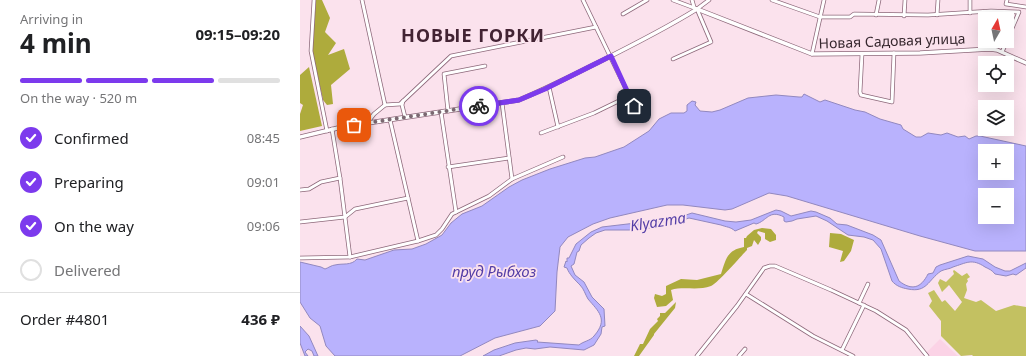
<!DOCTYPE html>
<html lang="en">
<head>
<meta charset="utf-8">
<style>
	body { margin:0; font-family:"Noto Sans",sans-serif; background:#f6f6f6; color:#202124; height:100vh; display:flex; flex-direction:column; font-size:15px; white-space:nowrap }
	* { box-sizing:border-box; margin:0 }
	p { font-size:13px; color:#757577 }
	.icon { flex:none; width:22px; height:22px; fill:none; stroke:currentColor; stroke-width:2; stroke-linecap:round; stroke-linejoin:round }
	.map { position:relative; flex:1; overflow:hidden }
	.side { display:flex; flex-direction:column; background:#fff; width:300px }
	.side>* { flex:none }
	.needle { width:26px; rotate:9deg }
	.fabs { position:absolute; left:678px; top:12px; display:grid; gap:8px }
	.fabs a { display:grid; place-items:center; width:36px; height:36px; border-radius:0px; background:#fff; box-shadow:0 4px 16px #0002; font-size:20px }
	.pin { position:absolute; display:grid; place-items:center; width:34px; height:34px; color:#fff; margin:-17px; border-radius:8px; box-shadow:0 2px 6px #0006 }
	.courier { position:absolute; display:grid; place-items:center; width:40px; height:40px; margin:-20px; border:3px solid #7c3aed; border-radius:50%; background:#fff; color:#222; box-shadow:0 1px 5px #0007 }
	.overview em { font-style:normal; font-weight:700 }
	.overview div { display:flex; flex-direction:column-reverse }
	.overview { display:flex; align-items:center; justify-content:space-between; height:68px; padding:0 20px }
	h1 { font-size:26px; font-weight:700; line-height:30px }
	.bar { display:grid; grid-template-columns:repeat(4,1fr); gap:6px 4px; align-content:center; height:48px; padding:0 20px }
	.bar i { height:5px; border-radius:3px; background:#e0e0e0 }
	.bar .current { background:#7c3aed }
	.bar p { grid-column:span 4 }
	.line { display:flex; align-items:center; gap:10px; padding:0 20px; border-top:1px solid #e0e0e0 }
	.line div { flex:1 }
	ol { padding:0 20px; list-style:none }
	li { display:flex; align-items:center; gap:12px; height:44px }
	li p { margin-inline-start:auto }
	li .icon { padding:4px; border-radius:50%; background:#7c3aed; color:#fff; stroke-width:4 }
	li:last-child { color:#757577 }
	li i { width:22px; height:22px; border:2px solid #e0e0e0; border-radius:50% }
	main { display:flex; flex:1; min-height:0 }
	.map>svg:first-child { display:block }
	.built { fill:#fbd3e6 }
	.green { fill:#c3c161 }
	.forest { fill:#aeab3c }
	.water { fill:#b9b2fd; stroke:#9288bf; fill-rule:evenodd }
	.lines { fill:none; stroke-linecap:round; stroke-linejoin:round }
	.minor-casing { stroke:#8d687a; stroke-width:4.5 }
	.tertiary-casing { stroke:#8d687a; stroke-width:5 }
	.minor { stroke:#fff; stroke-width:3 }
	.tertiary { stroke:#fff; stroke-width:3.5 }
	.done { stroke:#7b6871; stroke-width:4; stroke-dasharray:0 7.2 }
	.route { stroke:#7c3aed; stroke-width:5 }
	.labels { text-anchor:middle; stroke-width:3.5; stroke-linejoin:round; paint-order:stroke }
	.street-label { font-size:14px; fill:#36272e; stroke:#fbe2ed }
	.water-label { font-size:15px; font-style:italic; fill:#533da6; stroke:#fbe2ed }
	.district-label { font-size:18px; font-weight:bold; letter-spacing:1px; fill:#422333; stroke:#fbe2ed }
</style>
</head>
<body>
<main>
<section class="side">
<div class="overview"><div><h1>4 min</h1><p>Arriving in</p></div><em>09:15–09:20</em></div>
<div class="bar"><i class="current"></i><i class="current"></i><i class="current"></i><i></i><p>On the way · 520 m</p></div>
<ol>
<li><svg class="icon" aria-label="check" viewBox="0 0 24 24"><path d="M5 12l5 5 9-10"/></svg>Confirmed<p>08:45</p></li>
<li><svg class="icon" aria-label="check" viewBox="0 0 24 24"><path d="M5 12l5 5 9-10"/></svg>Preparing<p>09:01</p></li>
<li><svg class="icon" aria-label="check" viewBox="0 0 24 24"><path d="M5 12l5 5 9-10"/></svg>On the way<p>09:06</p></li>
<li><i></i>Delivered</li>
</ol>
<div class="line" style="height:52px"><div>Order #4801</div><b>436 ₽</b></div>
</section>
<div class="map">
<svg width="726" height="356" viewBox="0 0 726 356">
	<rect width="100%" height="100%" fill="#fbe2ed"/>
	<polygon class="built" points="640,339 658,356 629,356 626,353"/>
	<polygon class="green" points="654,270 662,276 667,273 670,277 667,279 668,281 666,284 667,290 664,298 676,302 681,300 696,311 714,305 726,307 726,356 673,356 672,355 661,356 641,336 641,321 629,306 632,301 628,293 634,290 642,302 645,300 655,311 662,302 649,285 642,292 638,283 640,279 646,282 654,274 653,271"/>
	<g class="forest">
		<polygon points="16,0 22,0 30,18 25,32 36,43 28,55 44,49 50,69 31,85 33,104 27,105 23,100 12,50"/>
		<polygon points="9,67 22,126 0,131 0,114 3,105 0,103 0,75"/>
		<path d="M462 228 471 229 476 235V240L470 242 465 239V233L458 231 457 233 461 237V240L458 245 454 240 452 246 447 248V250C441 256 417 284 411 286 398 291 383 286 371 290L373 300 366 306 357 307 354 298 355 294 362 296 366 294V286L381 279 397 280 421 274C426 259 427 250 444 247V238H446L447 236 454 230Z"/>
		<polygon points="530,233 541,234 554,240 551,251 544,261 540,262 543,251 529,247"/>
		<polygon points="376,302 375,308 354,334 354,335 339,356 334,356 340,344 343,344 350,329 358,321 357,319 360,316 360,313 365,313"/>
	</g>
	<g class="water">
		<path d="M504 94 520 102 525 100 555 110 565 112 580 119 601 125 603 129 616 137H621L628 133 641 135 647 133 658 137 665 136 669 139 676 136H680L726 146V251H675L620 236 487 196 469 193 432 209 425 210 383 205H367L310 218 293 224 268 237 260 247 257 272 255 311 240 326 195 338 160 356H35L26 346 20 326 10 318 0 302V262L21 267 25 269C28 268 32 265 35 265 43 263 51 266 57 259L65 260 94 250 112 249 126 244 142 235 151 223 162 214 182 206 209 187 222 180 250 169 285 158 295 157 324 147 349 131 359 119 371 113H384L387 111V105L392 101 396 102 395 105 400 111 412 112 420 110 448 98 476 95 499 97H502ZM685 151H707V173H685ZM685 195H707V217H685Z"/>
		<path d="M476 210 481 211 491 216 511 211 516 212 530 218 537 224 547 225 573 235 581 240 599 281C612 291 621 288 628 274L633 273 636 267 640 265 668 256 683 259 695 267 705 271H710L726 263V268L716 275 713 274 706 276 695 274C692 270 689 269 685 267 672 258 666 263 653 267 650 269 645 269 641 271 628 280 627 293 608 289 602 288 596 286 592 281L581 249 573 240 564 237 548 235 527 221 516 216 497 219 492 221 486 222 484 221V217C469 209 467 221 456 224L454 223 435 231C431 227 426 227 421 225L389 218 372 224 369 222H360L350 228H343L332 230H305L296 233 289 238 281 245 279 251 277 252 274 264 271 266 275 275 284 282 292 297 304 309 305 326 302 327 301 334 294 345 284 350 250 347 235 349 226 348 216 350 199 356H183L194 350 215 343 236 340 238 341 237 342 279 345C284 341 290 341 294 336 309 319 298 311 288 299 285 294 284 289 280 285 275 280 269 274 267 268L264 267 266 261 267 262V258H269L276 244 291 232 302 227 336 223 356 219H371L384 216V214L386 215 392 213 425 221 436 222 451 220Z"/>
		<polygon points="0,326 9,336 18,356 14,356 12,351 8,349 5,352 8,356 5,356 0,343"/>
	</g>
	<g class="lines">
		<defs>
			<g id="minor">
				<polyline points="14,0 11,51 27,131"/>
				<polyline points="62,0 85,105"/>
				<polyline points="283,0 339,116"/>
				<polyline points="373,0 397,9"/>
				<polyline points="392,0 394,7"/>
				<polyline points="472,0 520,17 550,17 554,14 628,15 691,11 719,12 707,40"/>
				<polyline points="707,0 706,4 726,7"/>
				<polyline points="397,9 409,0"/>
				<polyline points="670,13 670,0"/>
				<polyline points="323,14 347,0"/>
				<polyline points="576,15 579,0"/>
				<polyline points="637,15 638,0"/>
				<polyline points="604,16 605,0"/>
				<polyline points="702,52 707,41"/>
				<polyline points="512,54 524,0"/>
				<polyline points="562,54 560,92 561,95 592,102 594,53"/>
				<polyline points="373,59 411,42 397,9"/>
				<polyline points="249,87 258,127"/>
				<polyline points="103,101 102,105 105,117"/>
				<polyline points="202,103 212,179"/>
				<polyline points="148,111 144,74 185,66"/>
				<polyline points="141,112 156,212"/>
				<polyline points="90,120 118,241"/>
				<polyline points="67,123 74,114 85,105 100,104 151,56 296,27"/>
				<polyline points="32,129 40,178 50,257"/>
				<polyline points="241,133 294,113 329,96"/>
				<polyline points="148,167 209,158"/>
				<polyline points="0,190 9,189 21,182 40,178"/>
				<polyline points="0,222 45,217 55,209 108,198"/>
				<polyline points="0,258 50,257 118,241 136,235 142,229 152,214 189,196 212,179 263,157"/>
				<polyline points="446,294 513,336 553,356"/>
				<polyline points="559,303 568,284"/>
				<polyline points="542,350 564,305"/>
				<polyline points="397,356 437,306 464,268 470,266 475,266 531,290 576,311 606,330 627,356"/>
				<polyline points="439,356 445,349"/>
			</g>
			<path id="tertiary" d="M0 137 42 127 219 100C246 89 271 76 297 63 331 46 365 29 397 9L512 54 620 53 690 49 697 50 726 63"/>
		</defs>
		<use href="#minor" class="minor-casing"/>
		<use href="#tertiary" class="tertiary-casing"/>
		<use href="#minor" class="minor"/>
		<use href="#tertiary" class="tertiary"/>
	</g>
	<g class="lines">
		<polyline class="done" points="54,125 179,106"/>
		<polyline class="route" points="179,106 219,100 245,89 311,56 334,106"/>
	</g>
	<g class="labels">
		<g class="street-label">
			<text transform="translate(592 41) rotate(-2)" y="5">Новая Садовая улица</text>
		</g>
		<g class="water-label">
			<text transform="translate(358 222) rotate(-9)" y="5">Klyazma</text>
			<text x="194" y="277">пруд Рыбхоз</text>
		</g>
		<g class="district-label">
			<text x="173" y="42">НОВЫЕ ГОРКИ</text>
		</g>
	</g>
</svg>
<div class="fabs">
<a><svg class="needle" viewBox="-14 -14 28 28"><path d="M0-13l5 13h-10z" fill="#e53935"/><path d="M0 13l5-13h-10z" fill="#757577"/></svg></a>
<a><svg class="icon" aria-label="locate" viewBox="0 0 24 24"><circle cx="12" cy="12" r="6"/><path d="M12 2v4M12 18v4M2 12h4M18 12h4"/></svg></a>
<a><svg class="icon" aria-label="layers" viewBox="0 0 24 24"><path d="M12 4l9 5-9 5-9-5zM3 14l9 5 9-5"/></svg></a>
<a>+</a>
<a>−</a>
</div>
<div class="pin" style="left:54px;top:125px;background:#ea580c"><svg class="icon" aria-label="bag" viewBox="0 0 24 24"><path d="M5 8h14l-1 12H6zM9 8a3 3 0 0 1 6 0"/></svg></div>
<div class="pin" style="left:334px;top:106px;background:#1f2937"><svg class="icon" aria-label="home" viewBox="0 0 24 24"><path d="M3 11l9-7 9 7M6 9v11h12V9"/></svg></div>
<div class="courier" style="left:179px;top:106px"><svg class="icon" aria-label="bike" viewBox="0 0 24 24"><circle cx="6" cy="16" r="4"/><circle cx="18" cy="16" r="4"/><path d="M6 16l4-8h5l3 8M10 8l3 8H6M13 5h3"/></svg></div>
</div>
</main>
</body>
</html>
